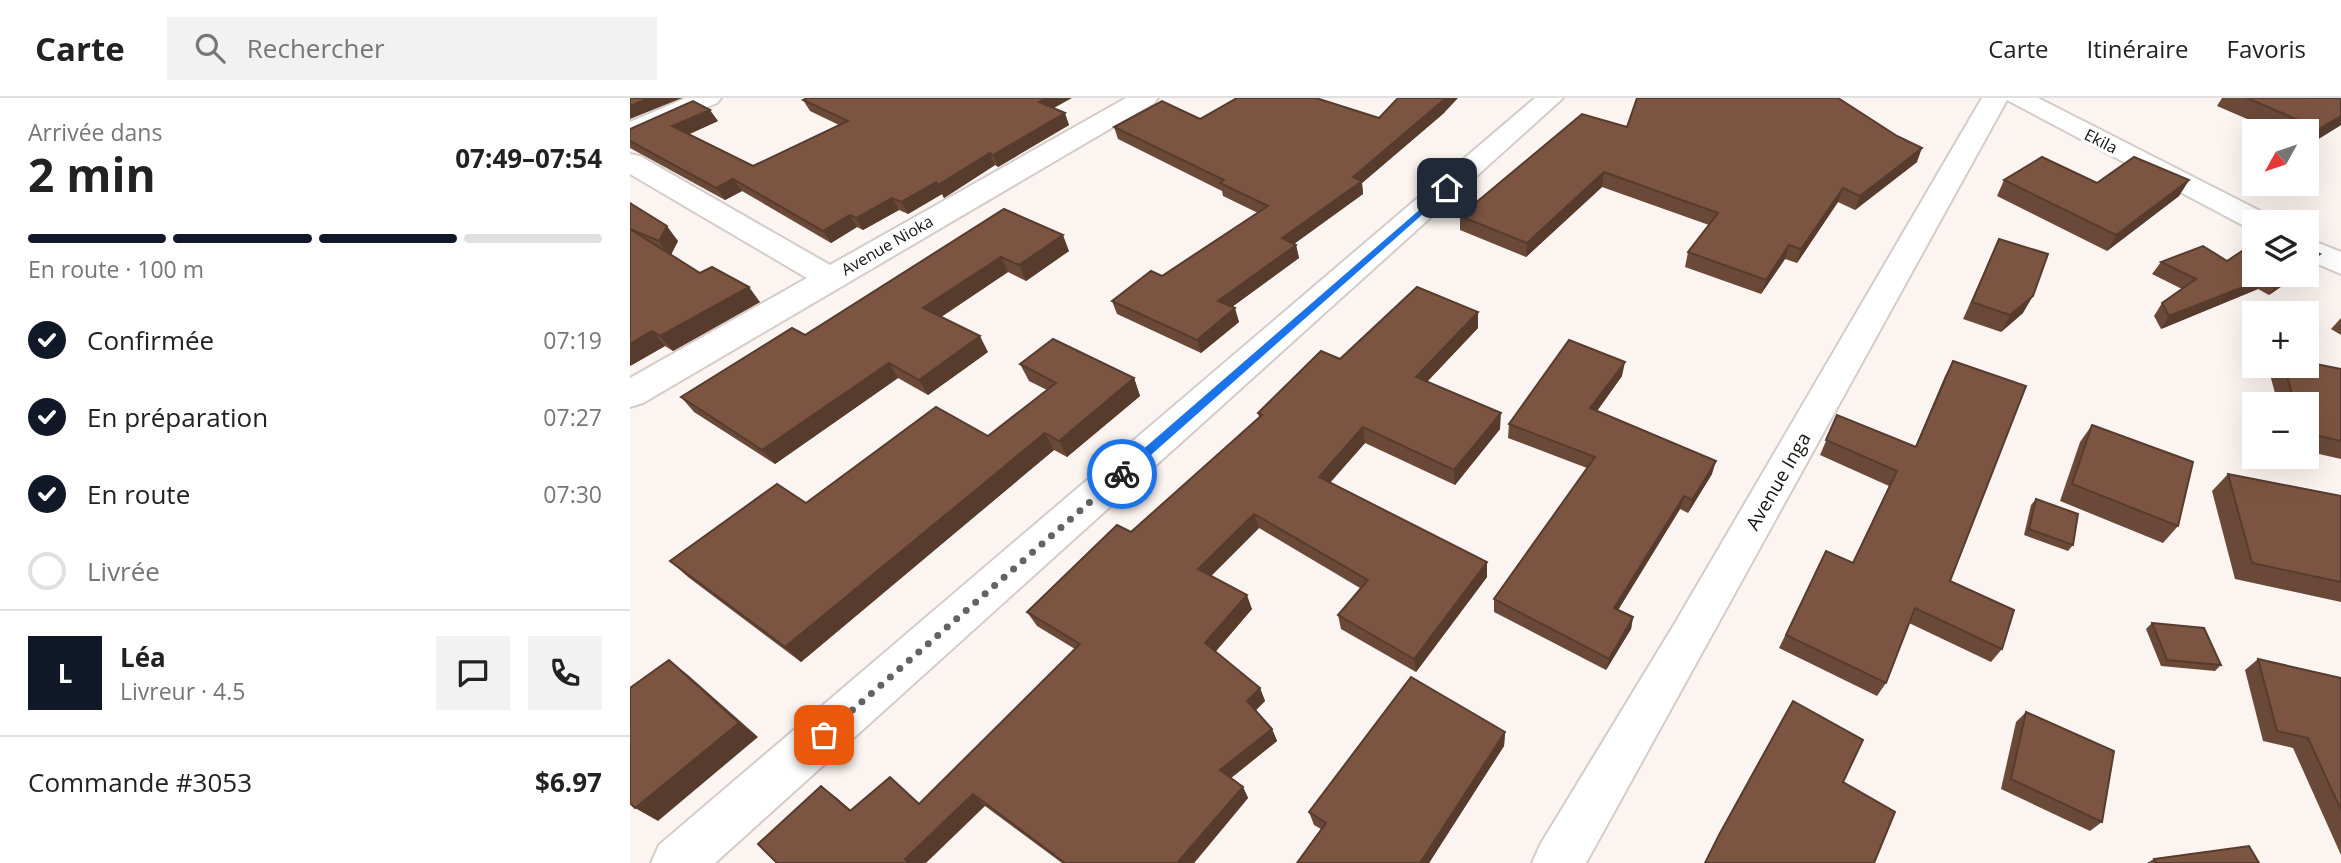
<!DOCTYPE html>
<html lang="fr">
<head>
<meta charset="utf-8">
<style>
	body { margin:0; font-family:"Open Sans",sans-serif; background:#f2f2f2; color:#222; height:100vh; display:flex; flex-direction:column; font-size:26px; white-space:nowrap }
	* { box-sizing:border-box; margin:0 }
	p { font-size:23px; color:#767676 }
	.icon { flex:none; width:38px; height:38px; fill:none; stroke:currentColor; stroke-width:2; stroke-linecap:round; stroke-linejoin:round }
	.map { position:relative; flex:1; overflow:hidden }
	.sheet { display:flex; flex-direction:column; background:#fff; width:630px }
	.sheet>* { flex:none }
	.needle { width:46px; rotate:230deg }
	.buttons { position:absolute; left:1612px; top:21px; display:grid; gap:14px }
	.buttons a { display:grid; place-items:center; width:77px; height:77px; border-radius:0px; background:#fff; box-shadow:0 7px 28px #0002; font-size:35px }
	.pin { position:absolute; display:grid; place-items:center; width:60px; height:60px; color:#fff; margin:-30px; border-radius:14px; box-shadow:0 4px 10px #0006 }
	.courier { position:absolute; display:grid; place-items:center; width:70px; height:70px; margin:-35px; border:5px solid #1a73e8; border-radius:50%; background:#fff; color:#222; box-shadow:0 2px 9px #0007 }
	.headline em { font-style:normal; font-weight:700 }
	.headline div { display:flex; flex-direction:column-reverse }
	.headline { display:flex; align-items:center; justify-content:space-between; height:119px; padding:0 28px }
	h1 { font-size:46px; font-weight:700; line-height:52px }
	.bar { display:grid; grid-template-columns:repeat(4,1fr); gap:10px 7px; align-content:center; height:84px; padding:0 28px }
	.bar i { height:9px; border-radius:5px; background:#e0e0e0 }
	.bar .current { background:#111827 }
	.bar p { grid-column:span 4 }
	.line { display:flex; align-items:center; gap:18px; padding:0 28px; border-top:2px solid #e0e0e0 }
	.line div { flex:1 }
	.round { display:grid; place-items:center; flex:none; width:74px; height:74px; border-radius:0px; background:#f2f2f2 }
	ol { padding:0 28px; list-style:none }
	li { display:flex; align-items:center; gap:21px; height:77px }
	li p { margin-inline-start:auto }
	li .icon { padding:7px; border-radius:50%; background:#111827; color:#fff; stroke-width:4 }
	li:last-child { color:#767676 }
	li i { width:38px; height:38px; border:4px solid #e0e0e0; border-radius:50% }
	header { display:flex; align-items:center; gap:42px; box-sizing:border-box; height:98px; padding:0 35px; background:#fff; border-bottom:2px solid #e0e0e0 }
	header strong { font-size:33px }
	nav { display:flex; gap:38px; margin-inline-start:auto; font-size:24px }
	.search { width:490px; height:63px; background:#f2f2f2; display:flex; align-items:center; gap:18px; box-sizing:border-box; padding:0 24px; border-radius:0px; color:#767676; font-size:26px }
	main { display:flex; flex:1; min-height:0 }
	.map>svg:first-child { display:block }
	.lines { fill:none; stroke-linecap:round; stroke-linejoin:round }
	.minor-casing { stroke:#d4ccc8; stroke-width:4 }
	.minor { fill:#fff; fill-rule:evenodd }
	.wall { fill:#6b4939 }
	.shaded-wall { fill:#573c2e }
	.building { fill:#7c5542; stroke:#573c2e; stroke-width:2 }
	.route { fill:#1a73e8 }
	.done { stroke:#666260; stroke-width:7; stroke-dasharray:0 12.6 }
	.labels { text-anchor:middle; stroke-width:7; stroke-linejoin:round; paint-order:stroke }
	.far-street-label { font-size:16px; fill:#161312; stroke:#fff }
	.street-label { font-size:19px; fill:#161312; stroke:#fff }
</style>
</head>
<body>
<header>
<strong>Carte</strong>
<div class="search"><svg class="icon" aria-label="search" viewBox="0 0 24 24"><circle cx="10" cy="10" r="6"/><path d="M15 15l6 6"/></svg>Rechercher</div>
<nav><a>Carte</a><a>Itinéraire</a><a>Favoris</a></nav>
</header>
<main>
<section class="sheet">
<div class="headline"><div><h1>2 min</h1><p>Arrivée dans</p></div><em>07:49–07:54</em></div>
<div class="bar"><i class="current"></i><i class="current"></i><i class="current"></i><i></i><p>En route · 100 m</p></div>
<ol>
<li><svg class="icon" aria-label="check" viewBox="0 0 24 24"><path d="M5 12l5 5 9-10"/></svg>Confirmée<p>07:19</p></li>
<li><svg class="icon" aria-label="check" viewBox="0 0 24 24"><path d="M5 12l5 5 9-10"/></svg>En préparation<p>07:27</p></li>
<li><svg class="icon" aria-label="check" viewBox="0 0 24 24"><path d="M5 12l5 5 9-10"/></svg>En route<p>07:30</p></li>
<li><i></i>Livrée</li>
</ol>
<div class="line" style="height:126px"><b class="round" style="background:#111827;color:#fff">L</b><div><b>Léa</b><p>Livreur · 4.5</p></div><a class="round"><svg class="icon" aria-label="chat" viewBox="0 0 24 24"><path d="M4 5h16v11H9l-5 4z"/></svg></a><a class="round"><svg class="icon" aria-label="phone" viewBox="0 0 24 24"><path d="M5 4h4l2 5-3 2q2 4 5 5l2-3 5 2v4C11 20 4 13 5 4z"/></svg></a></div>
<div class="line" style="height:91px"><div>Commande #3053</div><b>$6.97</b></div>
</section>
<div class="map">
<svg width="1711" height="765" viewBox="0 0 1711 765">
	<rect width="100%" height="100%" fill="#fcf4f0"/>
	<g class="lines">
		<defs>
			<g id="minor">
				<polygon points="56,0 91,0 87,5 0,42 0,24"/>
				<polygon points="496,0 528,0 524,5 13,305 0,309 0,280 177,180 0,76 0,56 10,58 200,167"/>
				<polygon points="905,0 933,0 85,765 21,765 29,747"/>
				<polygon points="1352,0 1408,0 1640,118 1644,124 1624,124 1624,132 1618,130 1377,2 956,765 902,765 910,747 1045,525"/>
				<polygon points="1676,140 1711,154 1711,176 1676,161"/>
			</g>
		</defs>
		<use href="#minor" class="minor-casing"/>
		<use href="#minor" class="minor"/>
	</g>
	<g class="wall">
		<polygon points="1592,0 1711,0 1711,27 1677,48 1676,33 1645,33 1587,8"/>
		<polygon points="173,2 424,10 439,27 368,69 365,67 314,100 312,96 278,116 269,112 233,132 227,129 201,145 112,93 95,102 0,50 0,31 88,23 59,36 123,68 209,27 180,13"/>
		<polygon points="814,15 732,85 733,96 664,146 666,147 669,160 602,209 609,224 571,255 487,216 482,203 532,178 628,115 593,98 592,93 488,41 484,29 570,21 749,20"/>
		<polygon points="997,29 1287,64 1225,112 1208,104 1167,165 1155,161 1131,196 1055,169 1058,154 1079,127 972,89 896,159 830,132 830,118"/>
		<polygon points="1374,82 1467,85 1559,82 1549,98 1477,153 1367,98"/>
		<polygon points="0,105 48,143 41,157 70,175 130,204 43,253 35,248 0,268"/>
		<polygon points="374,111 439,153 396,183 378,174 311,219 358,254 298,297 268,280 145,366 64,314 51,299 175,237"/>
		<polygon points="1369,141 1393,215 1371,234 1333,221"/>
		<polygon points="1597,163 1624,177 1668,177 1639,197 1628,191 1531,231 1524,218 1532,205 1552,191 1522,176 1531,164"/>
		<polygon points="848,214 848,230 797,284 870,331 825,387 735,345 700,384 857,479 786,574 711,531 708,517 730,490 629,430 581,478 622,511 585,554 630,590 635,603 626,612 642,631 647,643 601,680 613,689 618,700 564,765 432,765 355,708 147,765 191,688 221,712 260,679 290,706 445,551 407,528 397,514 501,434 629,319 628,315 710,261"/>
		<polygon points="1711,220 1711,237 1701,231"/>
		<polygon points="1323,263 1320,483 1372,551 1361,564 1279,525 1256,585 1247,598 1149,550 1196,453 1223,465 1259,388 1190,357 1207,317 1285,349 1315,278"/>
		<polygon points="390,266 504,280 510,298 437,359 424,352 171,564 58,479 40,463 176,405 358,338 417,292 399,283"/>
		<polygon points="1644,268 1676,268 1711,271 1711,361 1676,353 1676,306 1648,306 1639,273"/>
		<polygon points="992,278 967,313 1082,376 1058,415 1050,411 988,512 1003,519 1001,531 976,572 864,514 864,501 957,370 878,340 879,326"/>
		<polygon points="1462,327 1548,428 1533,445 1430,403 1450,344"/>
		<polygon points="1598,376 1711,398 1711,504 1605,481 1582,393"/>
		<polygon points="1406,401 1443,447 1438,453 1394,437 1401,407"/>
		<polygon points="1522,525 1591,567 1585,573 1531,568 1516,531"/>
		<polygon points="1628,561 1711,580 1711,757 1663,650 1633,643 1615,572"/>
		<polygon points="1396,614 1472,724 1460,733 1371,691 1386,624"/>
		<polygon points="875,634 874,648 799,765 667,765 691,731 684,727 679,714"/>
		<polygon points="1524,761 1629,765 1517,765"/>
	</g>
	<g class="shaded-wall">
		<polygon points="20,0 52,0 0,21 0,8"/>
		<polygon points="417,0 442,0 413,16 409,4"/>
		<polygon points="816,0 828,0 814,15 732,85 733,96 654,153 652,140"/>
		<polygon points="80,12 88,23 51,40 42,28"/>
		<polygon points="435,15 439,27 368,69 363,57"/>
		<polygon points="1711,18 1711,27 1677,48 1689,31"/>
		<polygon points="1292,50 1287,64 1225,112 1230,98"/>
		<polygon points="360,55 365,67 314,100 308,87"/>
		<polygon points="974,74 972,89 896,159 897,145"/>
		<polygon points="103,81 112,93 95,102 86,90"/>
		<polygon points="1559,82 1549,98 1477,153 1486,137"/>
		<polygon points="306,84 312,96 278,116 271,104"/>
		<polygon points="1213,90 1208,104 1167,165 1171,151"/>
		<polygon points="262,100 269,112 233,132 226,120"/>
		<polygon points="220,117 227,129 201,145 193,133"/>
		<polygon points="37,128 48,143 40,158 29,143"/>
		<polygon points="433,137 439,153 396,183 389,167"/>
		<polygon points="666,147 669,160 592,216 588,203"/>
		<polygon points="1159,147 1155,161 1131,196 1136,182"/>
		<polygon points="1690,156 1680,168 1676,171 1676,165"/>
		<polygon points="371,159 378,174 302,225 293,210"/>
		<polygon points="1660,177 1668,177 1639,197 1649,184"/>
		<polygon points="1638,179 1628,191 1531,231 1539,218"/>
		<polygon points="119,189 130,204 43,253 30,238"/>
		<polygon points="1403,198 1393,215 1371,234 1380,217"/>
		<polygon points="605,210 609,224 571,255 567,242"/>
		<polygon points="848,214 848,230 787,294 786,279"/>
		<polygon points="22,233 35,248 0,268 0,246"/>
		<polygon points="350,238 358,254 298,297 289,282"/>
		<polygon points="995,264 992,278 959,324 960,310"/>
		<polygon points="259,265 268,280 145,366 132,352"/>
		<polygon points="504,280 510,298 437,359 429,343"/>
		<polygon points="871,315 870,331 825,387 824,372"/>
		<polygon points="733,329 735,345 692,394 689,379"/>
		<polygon points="415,335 424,352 171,564 155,549"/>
		<polygon points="1086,363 1082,376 1058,415 1062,402"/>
		<polygon points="1054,398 1050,411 982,522 984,510"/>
		<polygon points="624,416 629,430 574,485 568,471"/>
		<polygon points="857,464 857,479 786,574 784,561"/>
		<polygon points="617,497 622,511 581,559 575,545"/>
		<polygon points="1003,519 1001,531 976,572 979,561"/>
		<polygon points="39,562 58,577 128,639 28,723 5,710"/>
		<polygon points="630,590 635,603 622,616 617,603"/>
		<polygon points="642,631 647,643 596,684 590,672"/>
		<polygon points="875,634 874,648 799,765 790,765"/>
		<polygon points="191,688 207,700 235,725 220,713"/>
		<polygon points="613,689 618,700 564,765 547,765"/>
		<polygon points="343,696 355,708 296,765 279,765 275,761"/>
	</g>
	<g class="building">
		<polygon points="0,0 20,0 0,8"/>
		<polygon points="177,0 417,0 409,4 435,15 363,57 360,55 308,87 306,84 271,104 262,100 226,120 220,117 193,133 103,81 86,90 0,43 0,31 63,3 80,12 42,28 123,68 218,23 173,2"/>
		<polygon points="607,0 686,0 749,20 768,0 816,0 723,79 732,83 652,140 666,147 588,203 605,210 567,242 482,203 521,173 532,178 638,108 590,85 594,82 484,29 532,3 570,21"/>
		<polygon points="1007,0 1208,0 1267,38 1292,50 1230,98 1213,90 1171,151 1159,147 1136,182 1058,154 1088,115 974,74 897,145 830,118 952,16 997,29"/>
		<polygon points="1617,0 1711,0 1711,18 1689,31"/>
		<polygon points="1412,59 1467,85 1504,59 1559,82 1486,137 1374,82"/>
		<polygon points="0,105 37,128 29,143 0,131"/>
		<polygon points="374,111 433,137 389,167 371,159 293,210 350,238 289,282 259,265 132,352 51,299 162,230 175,237"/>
		<polygon points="0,131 70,175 82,169 119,189 30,238 22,233 0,246"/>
		<polygon points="1369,141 1418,156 1403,198 1380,217 1342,204"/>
		<polygon points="1624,145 1624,177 1660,177 1649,184 1638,179 1539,218 1532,205 1566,181 1531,164 1573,148 1597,163"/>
		<polygon points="1676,149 1690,156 1676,165"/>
		<polygon points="787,189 848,214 786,279 871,315 824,372 733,329 689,379 857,464 784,561 708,517 738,482 624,416 568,471 617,497 575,545 630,590 617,603 642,631 590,672 613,689 547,765 435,765 343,696 275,761 279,765 147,765 128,746 191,688 220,713 260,679 289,706 450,546 397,514 487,427 501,434 632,317 628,315 691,253 710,261"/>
		<polygon points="423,241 504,280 429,343 415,335 155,549 40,463 147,386 176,405 306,309 358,338 426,285 390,266"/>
		<polygon points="939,242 995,264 960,310 1086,363 1062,402 1054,398 984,510 1003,519 979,561 864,501 965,359 879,326"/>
		<polygon points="1323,263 1396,288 1320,483 1384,512 1372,551 1285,510 1256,585 1156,537 1196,453 1223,465 1267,373 1196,342 1207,317 1286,349"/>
		<polygon points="1676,264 1711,271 1711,343 1676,335 1676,306 1665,306 1654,268 1676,268"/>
		<polygon points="1462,327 1563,364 1548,428 1442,386"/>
		<polygon points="1598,376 1711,398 1711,484 1622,465"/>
		<polygon points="1406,401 1448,416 1443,447 1399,431"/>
		<polygon points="1522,525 1574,530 1591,567 1537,562"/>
		<polygon points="1628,561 1711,580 1711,712 1678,640 1647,633"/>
		<polygon points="39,562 109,625 5,710 0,705 0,590"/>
		<polygon points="781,579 875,634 790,765 667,765 696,725 679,714"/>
		<polygon points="1163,603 1233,642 1213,684 1265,714 1244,765 1075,765 1089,737"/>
		<polygon points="1396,614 1484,653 1472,724 1381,681"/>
		<polygon points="1619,748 1629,765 1526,765 1524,761"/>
	</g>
	<polygon class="route" points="817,88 820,92 496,379 488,379 488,373"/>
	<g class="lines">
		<polyline class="done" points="194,637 492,376"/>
	</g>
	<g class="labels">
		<g class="far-street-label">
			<text transform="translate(1471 43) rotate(27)" y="6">Ekila</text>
			<text transform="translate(257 147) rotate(-30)" y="6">Avenue Nioka</text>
		</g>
		<g class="street-label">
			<text transform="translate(1148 383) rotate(-60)" y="7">Avenue Inga</text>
		</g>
	</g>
</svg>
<div class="buttons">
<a><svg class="needle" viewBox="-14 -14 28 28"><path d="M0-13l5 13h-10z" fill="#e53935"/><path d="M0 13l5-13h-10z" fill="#767676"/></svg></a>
<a><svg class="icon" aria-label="layers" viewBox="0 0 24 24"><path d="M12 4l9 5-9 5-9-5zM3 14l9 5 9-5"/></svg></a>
<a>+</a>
<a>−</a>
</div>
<div class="pin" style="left:194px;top:637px;background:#ea580c"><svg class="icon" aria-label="bag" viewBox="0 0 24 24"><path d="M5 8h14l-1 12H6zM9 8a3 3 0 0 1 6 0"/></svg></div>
<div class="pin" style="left:817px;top:90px;background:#1f2937"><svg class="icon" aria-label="home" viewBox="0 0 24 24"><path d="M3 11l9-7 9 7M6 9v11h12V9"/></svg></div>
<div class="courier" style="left:492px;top:376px"><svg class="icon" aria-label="bike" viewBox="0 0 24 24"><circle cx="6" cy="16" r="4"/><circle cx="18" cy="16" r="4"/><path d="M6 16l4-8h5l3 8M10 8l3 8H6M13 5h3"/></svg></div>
</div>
</main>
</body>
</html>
